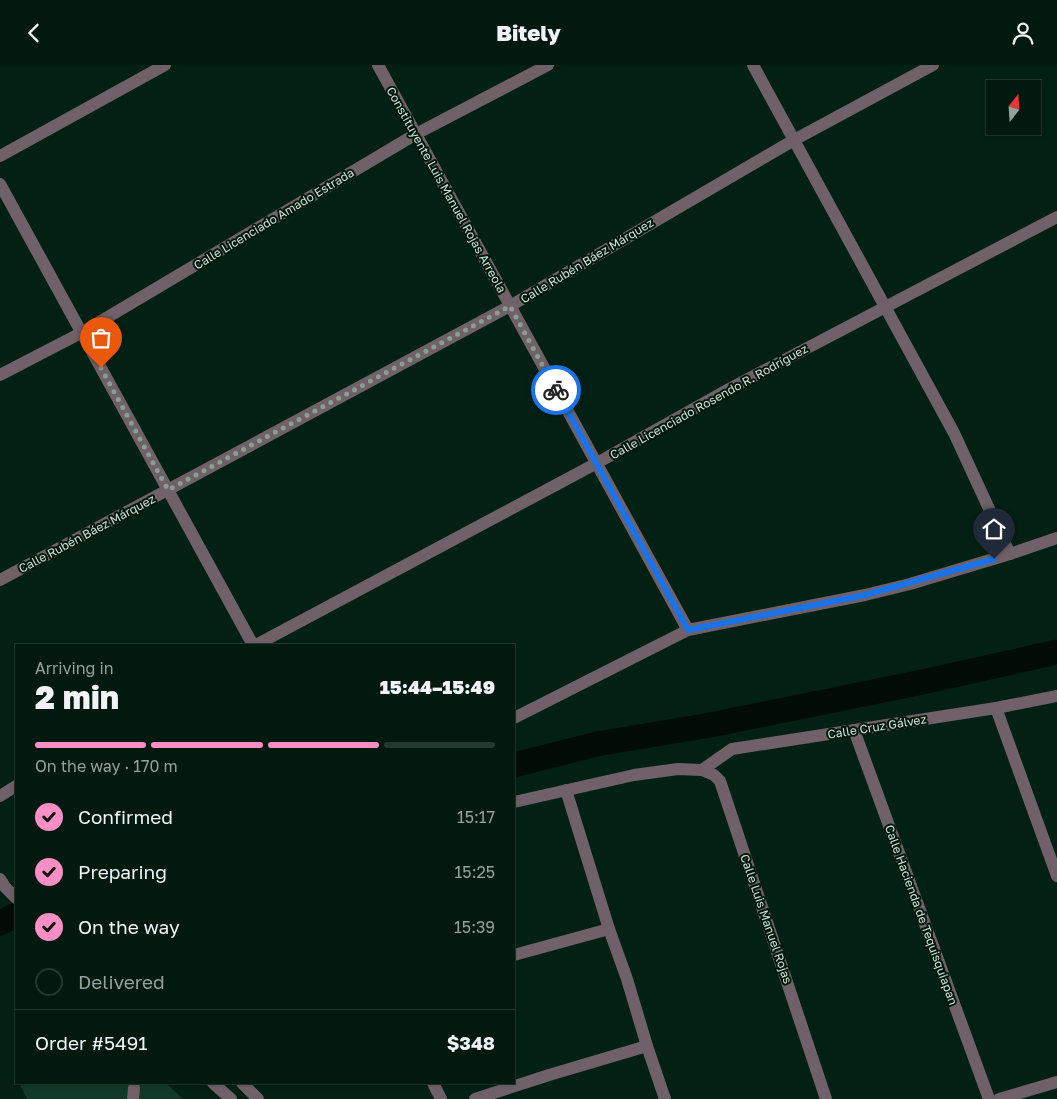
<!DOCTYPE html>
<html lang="en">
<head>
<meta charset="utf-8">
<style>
	body { margin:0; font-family:"Golos Text",sans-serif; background:#0c2218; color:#f1f3f6; height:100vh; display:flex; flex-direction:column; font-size:19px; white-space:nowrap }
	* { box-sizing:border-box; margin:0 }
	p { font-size:16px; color:#96a09e }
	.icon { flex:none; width:28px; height:28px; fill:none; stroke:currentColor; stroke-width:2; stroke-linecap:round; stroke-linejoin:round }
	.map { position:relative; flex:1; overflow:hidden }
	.details { position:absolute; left:15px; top:579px; width:500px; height:440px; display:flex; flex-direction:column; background:#02190f; border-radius:0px; box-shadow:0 1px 4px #0004,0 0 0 1px #23382f }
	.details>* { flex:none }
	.needle { width:32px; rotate:17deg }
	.tools { position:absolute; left:986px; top:15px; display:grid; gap:10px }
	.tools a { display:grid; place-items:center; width:55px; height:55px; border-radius:0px; background:#02190f; box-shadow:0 1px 4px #0004,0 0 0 1px #23382f; font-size:25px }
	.pin { position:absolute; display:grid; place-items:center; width:42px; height:42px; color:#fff; margin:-51px -21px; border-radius:50% 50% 50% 0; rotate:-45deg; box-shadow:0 0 5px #0007 }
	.pin .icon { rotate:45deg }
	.courier { position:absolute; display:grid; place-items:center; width:50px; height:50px; margin:-25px; border:4px solid #1a73e8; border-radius:50%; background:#fff; color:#222; box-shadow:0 1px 6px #0007 }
	.overview em { font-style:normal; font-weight:800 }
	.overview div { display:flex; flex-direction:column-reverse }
	.overview { display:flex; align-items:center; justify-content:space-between; height:85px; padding:0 20px }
	h1 { font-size:32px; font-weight:800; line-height:38px }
	.bar { display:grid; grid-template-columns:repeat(4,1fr); gap:8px 5px; align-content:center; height:60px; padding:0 20px }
	.bar i { height:6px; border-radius:4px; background:#23382f }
	.bar .on { background:#fa8fc6 }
	.bar p { grid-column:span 4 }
	.line { display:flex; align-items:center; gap:12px; padding:0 20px; border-top:1px solid #23382f }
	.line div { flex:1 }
	ol { padding:0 20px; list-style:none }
	li { display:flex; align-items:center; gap:15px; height:55px }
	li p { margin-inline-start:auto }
	li .icon { padding:5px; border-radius:50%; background:#fa8fc6; color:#111; stroke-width:4 }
	li:last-child { color:#96a09e }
	li i { width:28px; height:28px; border:2px solid #23382f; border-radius:50% }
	header { display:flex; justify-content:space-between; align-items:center; height:65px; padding:0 20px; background:#02190f; font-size:22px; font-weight:800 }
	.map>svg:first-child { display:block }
	.green { fill:#113927 }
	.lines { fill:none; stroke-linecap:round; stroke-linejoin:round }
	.canal { stroke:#020c06; stroke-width:25 }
	.minor { stroke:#6f6167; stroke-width:12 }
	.done { stroke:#889e93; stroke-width:5; stroke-dasharray:0 9 }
	.route { stroke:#1a73e8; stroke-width:6 }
	.labels { text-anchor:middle; stroke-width:4; stroke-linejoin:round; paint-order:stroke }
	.street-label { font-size:12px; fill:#d0e1d7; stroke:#00180b }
</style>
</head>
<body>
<header><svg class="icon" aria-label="back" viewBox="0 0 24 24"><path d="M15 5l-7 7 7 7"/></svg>Bitely<svg class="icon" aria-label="person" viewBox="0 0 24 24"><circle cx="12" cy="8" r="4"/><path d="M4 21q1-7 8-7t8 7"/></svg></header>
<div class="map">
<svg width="1057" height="1034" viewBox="0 0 1057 1034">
	<rect width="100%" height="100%" fill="#022114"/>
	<polygon class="green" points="19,1018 166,1018 183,1034 27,1034"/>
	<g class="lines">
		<g class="canal">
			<polyline points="514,700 597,679 705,661 918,618 1057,587"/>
			<polyline points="0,858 16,850"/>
		</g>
		<g class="minor">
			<polyline points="378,0 688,565"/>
			<polyline points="753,0 954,368 1010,489"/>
			<polyline points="0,91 165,0"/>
			<polyline points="0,119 253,580"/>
			<polyline points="0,310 81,268 416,69 548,0"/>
			<polyline points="0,515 510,241 794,75 933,0"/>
			<polyline points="256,580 597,398 729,324 1057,152"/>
			<polyline points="996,643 1057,811"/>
			<polyline points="514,653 688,565 865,530 910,519 1010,489 1057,473"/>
			<polyline points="854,665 989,1034"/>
			<polyline points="702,705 732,684 996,643 1057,631"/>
			<polyline points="566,725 609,864 627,914 647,981 665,1034"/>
			<polyline points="0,731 16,721"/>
			<polyline points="514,737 634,710 678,704 702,705 714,710 720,716 826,1034"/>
			<polyline points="0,814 5,822 16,833"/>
			<polyline points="514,890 609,864"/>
			<polyline points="213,1018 231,1034"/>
			<polyline points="242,1018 258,1034"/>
			<polyline points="433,1018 441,1034"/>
			<polyline points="133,1034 134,1023"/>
			<polyline points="475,1034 549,1010 647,981"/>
			<polyline points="999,1034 1057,1017"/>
		</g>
	</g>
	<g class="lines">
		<polyline class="done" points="101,303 168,425 510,241 556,325"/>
		<polyline class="route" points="556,325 688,565 865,530 994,494"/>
	</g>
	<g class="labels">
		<g class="street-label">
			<text transform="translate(446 125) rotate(61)" y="4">Constituyente Luis Manuel Rojas Arreola</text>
			<text transform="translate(274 154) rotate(-31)" y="4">Calle Licenciado Amado Estrada</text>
			<text transform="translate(587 196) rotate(-31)" y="4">Calle Rubén Báez Márquez</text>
			<text transform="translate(709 337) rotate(-29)" y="4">Calle Licenciado Rosendo R. Rodríguez</text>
			<text transform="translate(87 469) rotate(-28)" y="4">Calle Rubén Báez Márquez</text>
			<text transform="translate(877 662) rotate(-9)" y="4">Calle Cruz Gálvez</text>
			<text transform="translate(921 850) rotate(70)" y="4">Calle Hacienda de Tequisquiapan</text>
			<text transform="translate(766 854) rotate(71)" y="4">Calle Luis Manuel Rojas</text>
		</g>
	</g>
</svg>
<div class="tools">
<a><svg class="needle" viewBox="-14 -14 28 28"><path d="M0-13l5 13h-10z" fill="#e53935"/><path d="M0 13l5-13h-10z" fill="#96a09e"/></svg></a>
</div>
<div class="pin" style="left:101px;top:303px;background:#ea580c"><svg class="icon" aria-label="bag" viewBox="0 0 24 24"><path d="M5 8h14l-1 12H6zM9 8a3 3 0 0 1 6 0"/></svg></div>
<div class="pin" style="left:994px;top:494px;background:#1f2937"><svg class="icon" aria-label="home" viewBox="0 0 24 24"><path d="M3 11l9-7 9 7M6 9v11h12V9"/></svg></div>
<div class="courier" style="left:556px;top:325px"><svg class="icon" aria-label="bike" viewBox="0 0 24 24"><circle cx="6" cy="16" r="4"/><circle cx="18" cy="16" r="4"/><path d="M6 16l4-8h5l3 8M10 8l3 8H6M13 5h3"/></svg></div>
<section class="details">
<div class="overview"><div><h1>2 min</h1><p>Arriving in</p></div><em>15:44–15:49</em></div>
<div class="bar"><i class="on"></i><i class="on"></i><i class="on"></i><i></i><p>On the way · 170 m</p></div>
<ol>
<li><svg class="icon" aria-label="check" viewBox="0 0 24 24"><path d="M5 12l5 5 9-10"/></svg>Confirmed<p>15:17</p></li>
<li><svg class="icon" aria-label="check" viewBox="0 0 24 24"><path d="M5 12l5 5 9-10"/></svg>Preparing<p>15:25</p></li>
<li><svg class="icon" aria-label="check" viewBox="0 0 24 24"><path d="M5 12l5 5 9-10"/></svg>On the way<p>15:39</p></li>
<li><i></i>Delivered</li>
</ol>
<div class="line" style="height:65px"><div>Order #5491</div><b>$348</b></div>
</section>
</div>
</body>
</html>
